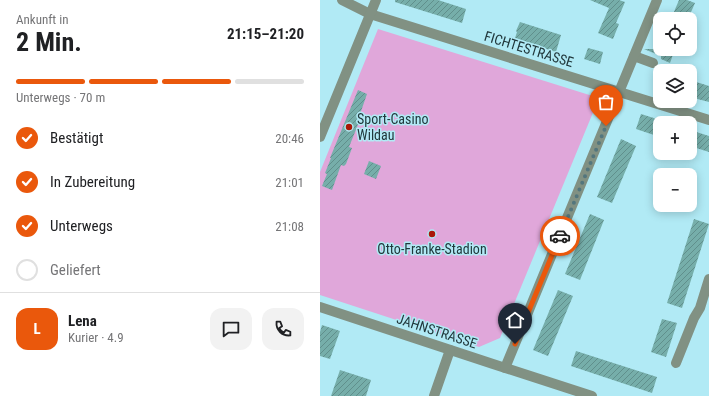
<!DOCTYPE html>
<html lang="de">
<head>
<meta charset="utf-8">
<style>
	body { margin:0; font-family:"Roboto Condensed",sans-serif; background:#f2f2f2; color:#202124; height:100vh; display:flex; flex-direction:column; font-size:15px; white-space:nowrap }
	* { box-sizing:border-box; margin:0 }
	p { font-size:13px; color:#757577 }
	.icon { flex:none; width:22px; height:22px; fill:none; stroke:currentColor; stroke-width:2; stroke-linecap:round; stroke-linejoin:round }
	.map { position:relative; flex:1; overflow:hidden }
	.sheet { display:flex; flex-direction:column; background:#fff; width:320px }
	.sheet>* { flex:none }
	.fabs { position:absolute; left:333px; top:12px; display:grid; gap:8px }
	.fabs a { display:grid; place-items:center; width:44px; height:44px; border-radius:8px; background:#fff; box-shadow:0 2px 10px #0003; font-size:20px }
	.pin { position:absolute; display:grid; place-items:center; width:34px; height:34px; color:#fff; margin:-41px -17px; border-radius:50% 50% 50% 0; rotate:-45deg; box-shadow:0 0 4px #0007 }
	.pin .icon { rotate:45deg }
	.courier { position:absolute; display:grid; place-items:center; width:40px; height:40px; margin:-20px; border:3px solid #ea580c; border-radius:50%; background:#fff; color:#222; box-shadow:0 1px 5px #0007 }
	.summary em { font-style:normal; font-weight:700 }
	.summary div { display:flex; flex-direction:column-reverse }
	.summary { display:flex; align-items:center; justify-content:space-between; height:68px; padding:0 16px }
	h1 { font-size:26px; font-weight:700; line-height:30px }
	.bar { display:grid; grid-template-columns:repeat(4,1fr); gap:6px 4px; align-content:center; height:48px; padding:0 16px }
	.bar i { height:5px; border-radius:3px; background:#e0e0e0 }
	.bar .selected { background:#ea580c }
	.bar p { grid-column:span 4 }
	.line { display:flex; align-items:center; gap:10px; padding:0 16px; border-top:1px solid #e0e0e0 }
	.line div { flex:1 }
	.round { display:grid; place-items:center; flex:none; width:42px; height:42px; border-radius:12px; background:#f2f2f2 }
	ol { padding:0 16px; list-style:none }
	li { display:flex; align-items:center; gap:12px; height:44px }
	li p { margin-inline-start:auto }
	li .icon { padding:4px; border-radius:50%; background:#ea580c; color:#fff; stroke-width:4 }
	li:last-child { color:#757577 }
	li i { width:22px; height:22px; border:2px solid #e0e0e0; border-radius:50% }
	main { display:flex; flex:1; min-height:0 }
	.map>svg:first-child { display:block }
	.pitch { fill:#e0a7da }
	.building { fill:url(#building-hatch) }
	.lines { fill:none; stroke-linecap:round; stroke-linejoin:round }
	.minor { stroke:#819183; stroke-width:10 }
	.done { stroke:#53767d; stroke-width:4; stroke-dasharray:0 7.2 }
	.route { stroke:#ea580c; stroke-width:5 }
	.poi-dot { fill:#a91808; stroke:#b1eaf5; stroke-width:1.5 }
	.labels { text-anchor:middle; stroke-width:3; stroke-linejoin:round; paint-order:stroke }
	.street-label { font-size:14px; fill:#21383c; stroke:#b1eaf5 }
	.poi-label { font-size:14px; fill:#21383c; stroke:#b1eaf5; text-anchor:start }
</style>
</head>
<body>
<main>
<section class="sheet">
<div class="summary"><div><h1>2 Min.</h1><p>Ankunft in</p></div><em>21:15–21:20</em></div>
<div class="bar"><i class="selected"></i><i class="selected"></i><i class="selected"></i><i></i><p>Unterwegs · 70 m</p></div>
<ol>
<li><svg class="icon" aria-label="check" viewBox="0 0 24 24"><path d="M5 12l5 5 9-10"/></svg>Bestätigt<p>20:46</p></li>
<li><svg class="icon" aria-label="check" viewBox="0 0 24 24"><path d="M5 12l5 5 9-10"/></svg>In Zubereitung<p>21:01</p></li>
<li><svg class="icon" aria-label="check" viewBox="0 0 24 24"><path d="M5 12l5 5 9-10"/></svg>Unterwegs<p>21:08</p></li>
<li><i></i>Geliefert</li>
</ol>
<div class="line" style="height:72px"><b class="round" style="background:#ea580c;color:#fff">L</b><div><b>Lena</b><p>Kurier · 4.9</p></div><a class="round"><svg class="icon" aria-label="chat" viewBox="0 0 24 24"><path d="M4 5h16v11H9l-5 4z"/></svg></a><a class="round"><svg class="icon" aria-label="phone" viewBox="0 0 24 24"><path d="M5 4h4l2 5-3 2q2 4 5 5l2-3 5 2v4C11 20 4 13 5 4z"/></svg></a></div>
</section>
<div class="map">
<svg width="389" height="396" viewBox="0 0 389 396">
	<defs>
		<pattern id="building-hatch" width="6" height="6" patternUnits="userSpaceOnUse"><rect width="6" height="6" fill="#76aeaa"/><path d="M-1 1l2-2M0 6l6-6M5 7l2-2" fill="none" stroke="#608f8c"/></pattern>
	</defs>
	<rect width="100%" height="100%" fill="#b1eaf5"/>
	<polygon class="pitch" points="58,29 279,98 180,338 159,347 0,295 0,172"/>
	<g class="building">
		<polygon points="75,0 118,0 146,9 142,23 75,2"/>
		<polygon points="270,0 299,0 305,2 296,23 299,24 293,39 278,33 289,8"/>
		<polygon points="359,0 367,0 375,3 368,19 351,19"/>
		<polygon points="200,22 241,35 236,52 220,47 220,46 195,38 197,32 196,31"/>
		<polygon points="268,48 283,52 280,64 264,59"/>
		<polygon points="324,49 355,49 350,63 341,59 341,56"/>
		<polygon points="370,80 389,86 389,102 370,97"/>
		<polygon points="38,90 47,94 39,117 41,117 29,147 32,148 26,164 24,166 21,165 12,190 2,186 7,174 5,173 11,158 10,158"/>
		<polygon points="321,114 340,120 340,137 316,129"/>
		<polygon points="370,130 389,136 389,152 370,146"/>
		<polygon points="301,139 316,146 292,203 277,197"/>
		<polygon points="49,161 61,166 56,179 44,174"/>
		<polygon points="270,214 284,220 260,280 245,274"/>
		<polygon points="374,219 389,224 362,308 347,303"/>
		<polygon points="238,290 253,296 228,356 213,350"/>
		<polygon points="342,319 357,323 346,357 331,352"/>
		<polygon points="2,325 20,331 10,359 0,356 0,332"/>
		<polygon points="256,351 337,377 332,393 251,366"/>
		<polygon points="20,370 51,380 46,396 11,396"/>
	</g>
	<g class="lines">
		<g class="minor">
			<polyline points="22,0 50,14 389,120"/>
			<polyline points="314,56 333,63"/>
			<polyline points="0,137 56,0"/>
			<polyline points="0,307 173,364 272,396"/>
			<polyline points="356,363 374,318 380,308 389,279"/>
			<polyline points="185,368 337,0"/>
			<polyline points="114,396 130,350"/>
		</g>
	</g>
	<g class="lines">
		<polyline class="done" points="240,236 286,126"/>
		<polyline class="route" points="195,344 240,236"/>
	</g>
	<g class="poi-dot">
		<circle cx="29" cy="127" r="4"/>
		<circle cx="112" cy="234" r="4"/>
	</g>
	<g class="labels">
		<g class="street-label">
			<text transform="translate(209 49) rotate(17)" y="5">FICHTESTRASSE</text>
			<text transform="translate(117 331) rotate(18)" y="5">JAHNSTRASSE</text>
		</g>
		<g class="poi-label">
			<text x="37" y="124">Sport-Casino<tspan x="37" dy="16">Wildau</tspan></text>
			<text x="112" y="254" text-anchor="middle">Otto-Franke-Stadion</text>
		</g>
	</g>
</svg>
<div class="fabs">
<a><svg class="icon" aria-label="locate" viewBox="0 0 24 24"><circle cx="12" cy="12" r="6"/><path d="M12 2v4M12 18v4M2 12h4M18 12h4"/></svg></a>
<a><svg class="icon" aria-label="layers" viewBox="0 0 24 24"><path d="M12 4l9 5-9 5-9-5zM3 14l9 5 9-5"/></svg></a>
<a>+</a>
<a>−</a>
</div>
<div class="pin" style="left:286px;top:126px;background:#ea580c"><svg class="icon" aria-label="bag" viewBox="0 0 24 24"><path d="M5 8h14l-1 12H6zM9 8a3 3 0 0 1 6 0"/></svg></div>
<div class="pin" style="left:195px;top:344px;background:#1f2937"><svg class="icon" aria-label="home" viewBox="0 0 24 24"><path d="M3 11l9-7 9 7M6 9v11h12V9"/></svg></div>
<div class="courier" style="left:240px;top:236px"><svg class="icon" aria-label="car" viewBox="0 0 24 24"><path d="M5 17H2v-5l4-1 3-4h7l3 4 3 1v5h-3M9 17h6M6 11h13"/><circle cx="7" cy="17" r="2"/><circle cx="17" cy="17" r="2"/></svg></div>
</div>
</main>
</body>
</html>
